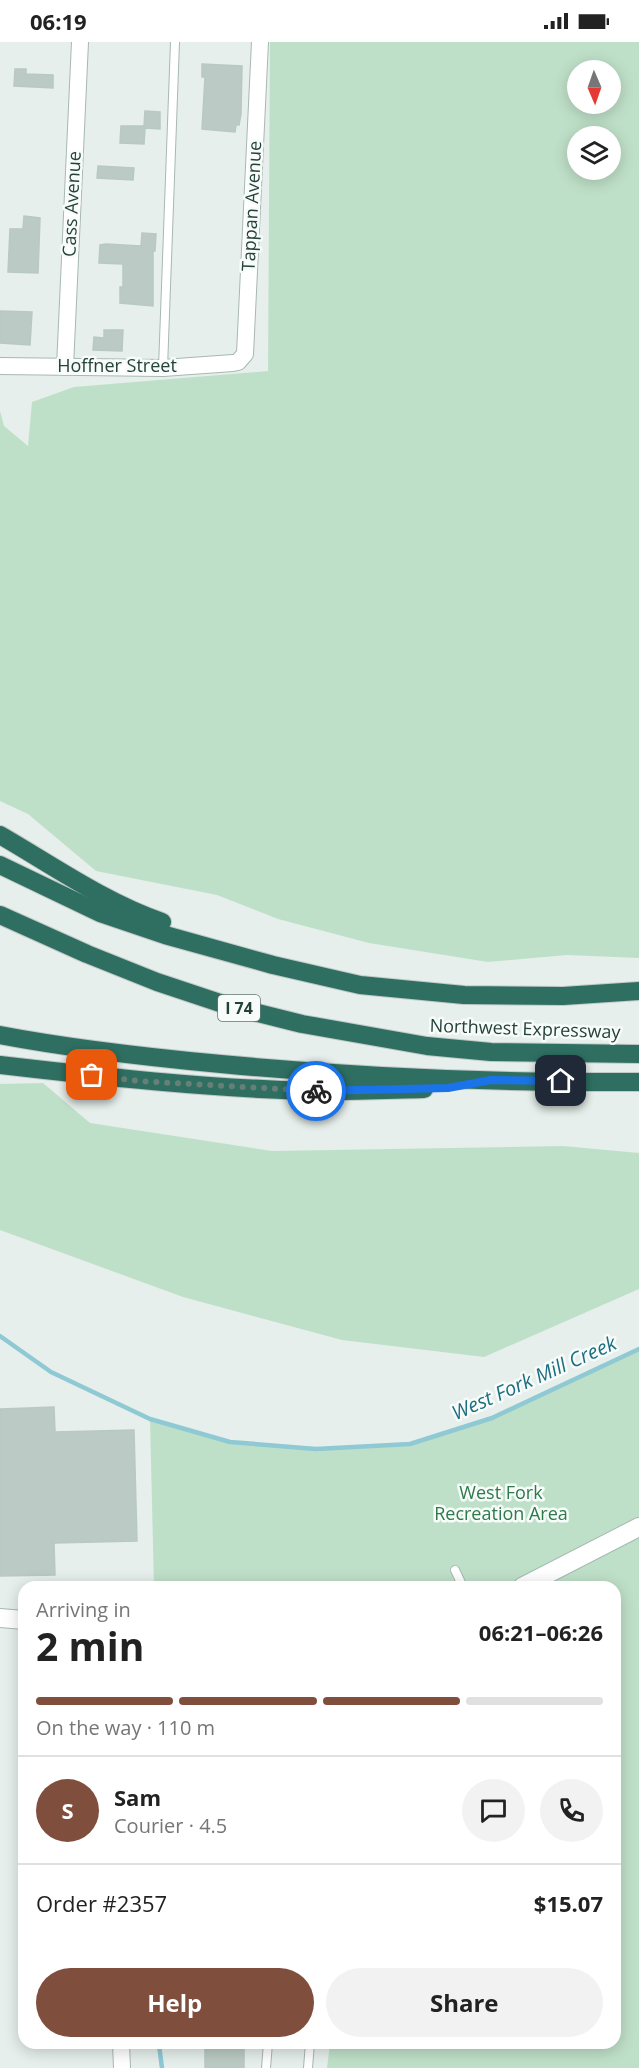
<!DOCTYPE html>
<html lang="en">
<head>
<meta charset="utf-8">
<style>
	body { margin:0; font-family:"Open Sans",sans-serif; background:#f2f2f2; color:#222; height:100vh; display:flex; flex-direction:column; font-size:22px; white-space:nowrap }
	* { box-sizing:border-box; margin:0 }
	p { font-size:20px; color:#767676 }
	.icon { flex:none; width:33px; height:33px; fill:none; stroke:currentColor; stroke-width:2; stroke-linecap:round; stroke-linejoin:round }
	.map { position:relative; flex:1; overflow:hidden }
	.drawer { position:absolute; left:18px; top:1539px; width:603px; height:468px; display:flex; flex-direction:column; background:#fff; border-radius:18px; box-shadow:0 3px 15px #0003 }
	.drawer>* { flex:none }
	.needle { width:39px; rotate:178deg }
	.buttons { position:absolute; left:567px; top:18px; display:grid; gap:12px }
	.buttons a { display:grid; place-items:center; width:54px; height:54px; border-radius:50%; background:#fff; box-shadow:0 3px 15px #0003; font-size:30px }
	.pin { position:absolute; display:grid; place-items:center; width:51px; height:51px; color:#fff; margin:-26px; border-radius:12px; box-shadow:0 3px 9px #0006 }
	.courier { position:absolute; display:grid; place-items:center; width:60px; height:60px; margin:-30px; border:4px solid #1a73e8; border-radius:50%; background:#fff; color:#222; box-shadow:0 2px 8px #0007 }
	.summary em { font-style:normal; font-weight:700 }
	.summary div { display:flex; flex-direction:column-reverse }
	.summary { display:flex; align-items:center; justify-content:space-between; height:102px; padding:0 18px }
	h1 { font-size:39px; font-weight:700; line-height:45px }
	.bar { display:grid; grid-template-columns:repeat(4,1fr); gap:9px 6px; align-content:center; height:72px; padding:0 18px }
	.bar i { height:8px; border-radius:4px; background:#e0e0e0 }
	.bar .selected { background:#804e3d }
	.bar p { grid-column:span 4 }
	.line { display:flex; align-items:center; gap:15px; padding:0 18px; border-top:2px solid #e0e0e0 }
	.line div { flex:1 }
	.round { display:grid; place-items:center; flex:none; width:63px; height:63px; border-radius:32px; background:#f2f2f2 }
	.action { display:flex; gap:12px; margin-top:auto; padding:12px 18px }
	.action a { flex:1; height:69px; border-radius:36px; background:#804e3d; color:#fff; font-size:24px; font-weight:700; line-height:69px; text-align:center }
	.action a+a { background:#f2f2f2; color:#222 }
	.status { display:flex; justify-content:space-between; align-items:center; height:42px; padding:0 30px; background:#fff; direction:ltr }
	.status svg { height:16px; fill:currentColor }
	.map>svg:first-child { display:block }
	.green { fill:#bfe0c8; fill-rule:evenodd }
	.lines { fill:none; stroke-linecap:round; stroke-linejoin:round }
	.stream { stroke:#8ec9d4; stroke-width:4.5 }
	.building { fill:#bbcac4; stroke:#b8c9c2; stroke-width:1.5 }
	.lane-casing { stroke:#a8b8b2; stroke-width:10 }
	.street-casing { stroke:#a8b8b2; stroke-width:18 }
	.secondary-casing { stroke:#a4bbb3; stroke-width:20 }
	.highway-casing { stroke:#c2cac8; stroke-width:20 }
	.lane { stroke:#fff; stroke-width:8 }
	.street { stroke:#fff; stroke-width:16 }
	.secondary { stroke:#fff; stroke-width:18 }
	.highway { stroke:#2f6f62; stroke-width:18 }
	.done { stroke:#687f78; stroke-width:6; stroke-dasharray:0 10.8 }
	.route { stroke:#1a73e8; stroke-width:8 }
	.labels { text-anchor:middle; stroke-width:5; stroke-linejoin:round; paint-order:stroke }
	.shield { fill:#f7fbf9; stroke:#637a73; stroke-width:1.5 }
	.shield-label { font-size:16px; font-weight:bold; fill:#24423a }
	.street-label { font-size:18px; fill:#24423a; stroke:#f7fbf9 }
	.park-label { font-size:18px; fill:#2d7a4b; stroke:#f7fbf9 }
	.water-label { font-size:20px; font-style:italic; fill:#1c6f80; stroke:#f7fbf9 }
</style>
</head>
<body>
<div class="status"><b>06:19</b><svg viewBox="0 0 49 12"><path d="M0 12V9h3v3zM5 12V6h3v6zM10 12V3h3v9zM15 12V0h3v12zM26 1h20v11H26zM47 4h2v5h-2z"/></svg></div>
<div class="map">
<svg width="639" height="2026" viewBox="0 0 639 2026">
	<rect width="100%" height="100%" fill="#e6efeb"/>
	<g class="green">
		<path d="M270 0H639V916L567 913 488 920 369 901 278 877 217 853 96 829 28 772 0 759V369L4 384 28 404 32 360 74 345 268 329ZM610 28V62H578V28ZM610 94V128H578V94Z"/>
		<polygon points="43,1041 90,1081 272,1109 563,1104 639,1111 639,1247 484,1315 342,1298 183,1255 0,1188 0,1042"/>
		<polygon points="639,1307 639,2026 327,2026 330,2001 615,2001 615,1545 154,1545 150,1377 230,1400 316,1407 410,1402 492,1376"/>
	</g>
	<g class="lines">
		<g class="stream">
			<polyline points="0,1294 51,1330 150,1377 230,1400 316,1407 410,1402 492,1376 639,1307"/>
			<polyline points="159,2003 162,2026"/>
		</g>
	</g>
	<g class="building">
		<polygon points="202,22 242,24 241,72 239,83 236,83 235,90 202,87 205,35 202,35"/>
		<polygon points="15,27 26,27 26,32 53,33 53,46 14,44"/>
		<polygon points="145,69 160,70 160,87 145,86 144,102 120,101 121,84 144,84"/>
		<polygon points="98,124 134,126 133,138 97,136"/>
		<polygon points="24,174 40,176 38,231 8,230 10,187 23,187"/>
		<polygon points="142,191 156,192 155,209 153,209 153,264 120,261 120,245 123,245 123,222 99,221 100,203 106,202 141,204"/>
		<polygon points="0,269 32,270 30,303 0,301"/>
		<polygon points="104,288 123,288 122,309 93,308 94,295 104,296"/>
		<polygon points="54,1365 55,1390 134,1388 137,1499 54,1501 55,1533 0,1534 0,1367"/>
		<polygon points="205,2001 230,2001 230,2004 244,2004 244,2026 205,2026"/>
	</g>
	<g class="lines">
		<defs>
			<g id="lane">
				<polyline points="163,326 175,0"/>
				<polyline points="455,1528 463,1545"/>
				<polyline points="266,2026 268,2001"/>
				<polyline points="308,2026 310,2001"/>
			</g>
			<g id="street">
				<polyline points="0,324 163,326 233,321 238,320 245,312 260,0"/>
				<polyline points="65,325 80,0"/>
				<polyline points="121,2001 122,2026"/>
			</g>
			<g id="secondary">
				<polyline points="522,1545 639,1485"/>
				<polyline points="0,1576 24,1578"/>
			</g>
			<g id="highway">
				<path d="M0 793C52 823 104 860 162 880"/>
				<polyline points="0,823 100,871 165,893 273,923 360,943 464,953 563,954 639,949"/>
				<polyline points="0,873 87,912 157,940 226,963 302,982 427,1004 491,1010 639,1012"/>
				<path d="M0 993C73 1007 147 1015 221 1022 360 1035 499 1041 639 1040"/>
				<path d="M0 1023C103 1035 206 1046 310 1049 348 1050 386 1048 424 1047"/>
			</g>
		</defs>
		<use href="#lane" class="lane-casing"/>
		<use href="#street" class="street-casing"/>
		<use href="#secondary" class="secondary-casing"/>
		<use href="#highway" class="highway-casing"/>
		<use href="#lane" class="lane"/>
		<use href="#street" class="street"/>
		<use href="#secondary" class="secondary"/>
		<use href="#highway" class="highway"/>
	</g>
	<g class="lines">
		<polyline class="done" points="92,1033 138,1039 316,1049"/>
		<polyline class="route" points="316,1049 448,1046 491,1038 561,1039"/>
	</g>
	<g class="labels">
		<rect class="shield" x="218" y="953" width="42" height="26" rx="4.5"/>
		<g class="shield-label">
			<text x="239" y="972">I 74</text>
		</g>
		<g class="street-label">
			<text transform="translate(72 162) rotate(-87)" y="6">Cass Avenue</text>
			<text transform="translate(252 164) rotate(-87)" y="6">Tappan Avenue</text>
			<text x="117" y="330">Hoffner Street</text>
			<text transform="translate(525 987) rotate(2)" y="6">Northwest Expressway</text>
		</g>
		<g class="park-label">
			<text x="501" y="1457">West Fork<tspan x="501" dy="21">Recreation Area</tspan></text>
		</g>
		<g class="water-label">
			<text transform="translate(534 1336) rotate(-24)" y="7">West Fork Mill Creek</text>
		</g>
	</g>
</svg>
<div class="buttons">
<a><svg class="needle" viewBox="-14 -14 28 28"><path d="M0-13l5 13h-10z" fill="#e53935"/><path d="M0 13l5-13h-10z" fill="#767676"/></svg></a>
<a><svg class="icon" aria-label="layers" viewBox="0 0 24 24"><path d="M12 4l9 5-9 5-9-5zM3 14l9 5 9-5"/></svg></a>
</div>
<div class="pin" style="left:92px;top:1033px;background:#ea580c"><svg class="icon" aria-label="bag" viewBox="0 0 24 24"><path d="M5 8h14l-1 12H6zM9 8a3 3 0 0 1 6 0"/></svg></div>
<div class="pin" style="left:561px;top:1039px;background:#1f2937"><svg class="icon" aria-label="home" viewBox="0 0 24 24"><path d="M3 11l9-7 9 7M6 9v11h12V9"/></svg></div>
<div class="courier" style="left:316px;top:1049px"><svg class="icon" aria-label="bike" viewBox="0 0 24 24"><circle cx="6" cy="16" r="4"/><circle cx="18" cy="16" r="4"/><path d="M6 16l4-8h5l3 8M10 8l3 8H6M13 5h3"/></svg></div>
<section class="drawer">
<div class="summary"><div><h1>2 min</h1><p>Arriving in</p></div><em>06:21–06:26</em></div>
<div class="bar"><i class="selected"></i><i class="selected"></i><i class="selected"></i><i></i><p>On the way · 110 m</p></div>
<div class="line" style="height:108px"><b class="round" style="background:#804e3d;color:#fff">S</b><div><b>Sam</b><p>Courier · 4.5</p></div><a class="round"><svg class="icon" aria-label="chat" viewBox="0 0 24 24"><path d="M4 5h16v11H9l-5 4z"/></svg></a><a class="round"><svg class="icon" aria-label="phone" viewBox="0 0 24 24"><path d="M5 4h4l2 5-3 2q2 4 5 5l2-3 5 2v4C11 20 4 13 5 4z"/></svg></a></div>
<div class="line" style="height:78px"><div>Order #2357</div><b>$15.07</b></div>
<div class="action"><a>Help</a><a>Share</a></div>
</section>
</div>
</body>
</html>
